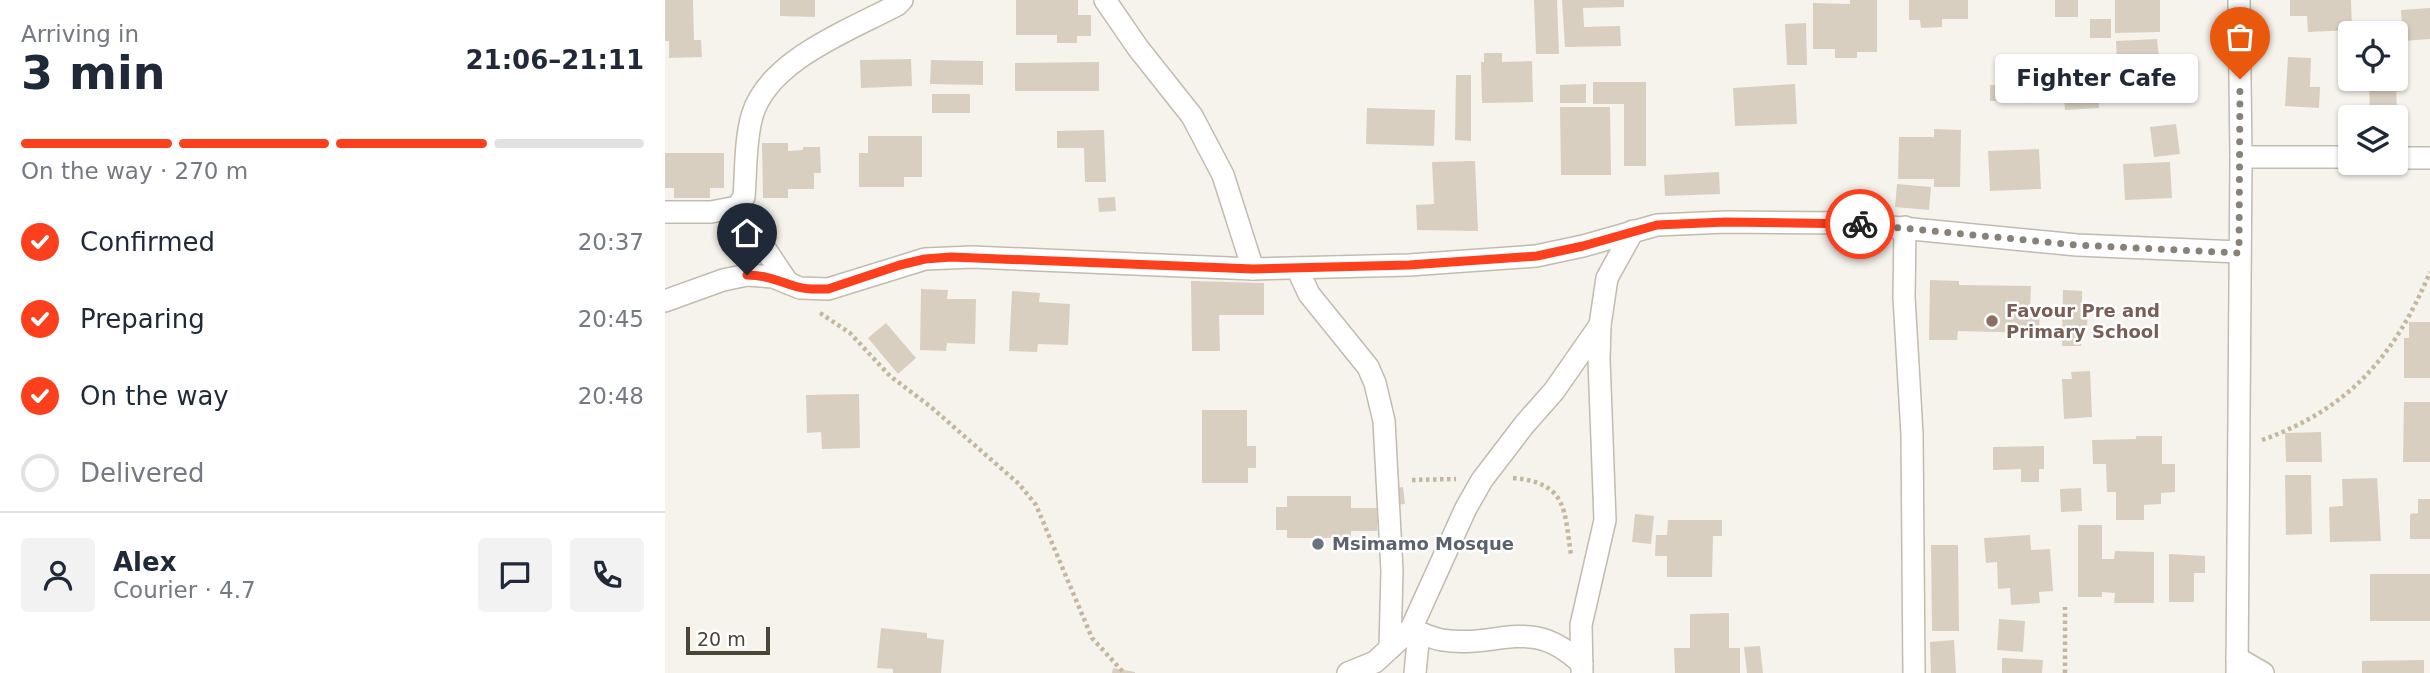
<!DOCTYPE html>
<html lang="en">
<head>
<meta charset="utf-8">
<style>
	body { margin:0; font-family:"DejaVu Sans",sans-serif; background:#f2f2f3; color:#1f2937; height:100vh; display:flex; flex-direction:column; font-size:26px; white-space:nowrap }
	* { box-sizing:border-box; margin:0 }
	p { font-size:23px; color:#747a83 }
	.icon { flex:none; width:38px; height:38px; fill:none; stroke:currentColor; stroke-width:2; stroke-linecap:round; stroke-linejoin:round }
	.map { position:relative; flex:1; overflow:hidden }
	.side { display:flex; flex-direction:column; background:#fff; width:665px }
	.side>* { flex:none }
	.controls { position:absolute; left:1673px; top:21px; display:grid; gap:14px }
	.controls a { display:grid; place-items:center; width:70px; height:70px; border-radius:7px; background:#fff; box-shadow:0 2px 5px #0004; font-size:35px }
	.scale { position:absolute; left:21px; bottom:18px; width:84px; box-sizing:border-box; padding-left:7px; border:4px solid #4b4439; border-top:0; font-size:19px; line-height:24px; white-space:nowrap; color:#4b4439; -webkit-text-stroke:5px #fff; paint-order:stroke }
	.pin { position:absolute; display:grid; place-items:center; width:60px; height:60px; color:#fff; margin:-72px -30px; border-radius:50% 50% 50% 0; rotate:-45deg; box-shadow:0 0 7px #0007 }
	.pin .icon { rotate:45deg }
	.courier { position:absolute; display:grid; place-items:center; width:70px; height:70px; margin:-35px; border:5px solid #fc3f1d; border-radius:50%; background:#fff; color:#222; box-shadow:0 2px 9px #0007 }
	.bubble { position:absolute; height:49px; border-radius:7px; background:#fff; box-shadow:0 2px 5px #0004; font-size:23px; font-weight:700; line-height:49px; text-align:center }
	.overview em { font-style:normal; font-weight:700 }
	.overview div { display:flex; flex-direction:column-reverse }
	.overview { display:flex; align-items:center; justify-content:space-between; height:119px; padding:0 21px }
	h1 { font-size:46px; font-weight:700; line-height:52px }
	.bar { display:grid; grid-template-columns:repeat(4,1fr); gap:10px 7px; align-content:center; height:84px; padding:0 21px }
	.bar i { height:9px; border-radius:5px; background:#e0e1e3 }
	.bar .active { background:#fc3f1d }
	.bar p { grid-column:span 4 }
	.line { display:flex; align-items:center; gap:18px; padding:0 21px; border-top:2px solid #e0e1e3 }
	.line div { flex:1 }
	.round { display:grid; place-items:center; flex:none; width:74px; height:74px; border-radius:7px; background:#f2f2f3 }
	ol { padding:0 21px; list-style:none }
	li { display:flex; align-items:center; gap:21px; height:77px }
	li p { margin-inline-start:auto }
	li .icon { padding:7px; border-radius:50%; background:#fc3f1d; color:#fff; stroke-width:4 }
	li:last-child { color:#747a83 }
	li i { width:38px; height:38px; border:4px solid #e0e1e3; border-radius:50% }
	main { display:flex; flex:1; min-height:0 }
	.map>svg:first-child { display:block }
	.building { fill:#d8cfc1 }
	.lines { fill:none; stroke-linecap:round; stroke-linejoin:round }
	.minor-casing { stroke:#c2bbae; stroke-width:24 }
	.path { stroke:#c4b79f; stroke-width:4.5; stroke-dasharray:3.5 3.5; stroke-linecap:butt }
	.minor { stroke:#fff; stroke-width:21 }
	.done { stroke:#878178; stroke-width:7; stroke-dasharray:0 12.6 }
	.route { stroke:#fc3f1d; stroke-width:9 }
	.education-dot { fill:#8d6e63; stroke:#fff; stroke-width:2.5 }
	.worship-dot { fill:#6b7280; stroke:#fff; stroke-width:2.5 }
	.labels { text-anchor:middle; stroke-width:5; stroke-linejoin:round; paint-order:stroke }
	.education-label { font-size:18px; font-weight:bold; fill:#785e54; stroke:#fff; text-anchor:start }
	.worship-label { font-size:18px; font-weight:bold; fill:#5b616d; stroke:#fff; text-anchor:start }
</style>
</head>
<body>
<main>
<section class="side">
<div class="overview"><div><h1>3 min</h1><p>Arriving in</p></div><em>21:06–21:11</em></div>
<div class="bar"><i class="active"></i><i class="active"></i><i class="active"></i><i></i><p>On the way · 270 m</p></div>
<ol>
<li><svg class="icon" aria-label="check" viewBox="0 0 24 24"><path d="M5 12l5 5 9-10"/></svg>Confirmed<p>20:37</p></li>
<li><svg class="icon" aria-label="check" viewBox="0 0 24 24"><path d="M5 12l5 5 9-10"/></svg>Preparing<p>20:45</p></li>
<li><svg class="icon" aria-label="check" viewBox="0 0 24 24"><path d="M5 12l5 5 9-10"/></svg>On the way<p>20:48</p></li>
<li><i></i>Delivered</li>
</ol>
<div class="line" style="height:126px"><a class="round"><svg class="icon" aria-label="person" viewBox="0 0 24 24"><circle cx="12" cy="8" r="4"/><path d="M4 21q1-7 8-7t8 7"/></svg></a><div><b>Alex</b><p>Courier · 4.7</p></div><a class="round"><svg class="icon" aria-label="chat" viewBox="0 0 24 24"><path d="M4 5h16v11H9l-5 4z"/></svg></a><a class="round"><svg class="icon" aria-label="phone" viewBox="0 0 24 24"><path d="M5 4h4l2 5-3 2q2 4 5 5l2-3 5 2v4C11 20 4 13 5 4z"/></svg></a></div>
</section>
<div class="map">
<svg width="1765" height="673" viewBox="0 0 1765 673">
	<rect width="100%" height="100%" fill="#f6f3ec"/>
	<g class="building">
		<polygon points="0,0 28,0 29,40 36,40 37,57 4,58 4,41 0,41"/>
		<polygon points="115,0 150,0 150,17 115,16"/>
		<polygon points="351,0 413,0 413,15 426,15 426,36 412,36 412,43 392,43 392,35 351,35"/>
		<polygon points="869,0 892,0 894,54 871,54"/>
		<polygon points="897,0 959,0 959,7 918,8 919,27 955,26 956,46 900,47"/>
		<polygon points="1185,0 1212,0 1212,52 1192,52 1192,58 1170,58 1170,49 1148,49 1148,3 1185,4"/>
		<polygon points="1244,0 1303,0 1303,19 1277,19 1277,27 1256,28 1255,20 1244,20"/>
		<rect x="1390" y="0" width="23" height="17"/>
		<polygon points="1450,0 1495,0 1495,32 1450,33"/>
		<polygon points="1625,0 1686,0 1687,30 1643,32 1642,16 1625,16"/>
		<polygon points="1765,8 1765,39 1738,41 1736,10"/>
		<rect x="1425" y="19" width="21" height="19"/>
		<polygon points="1141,23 1142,65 1122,65 1120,24"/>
		<polygon points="1492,39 1494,58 1502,57 1503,85 1495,86 1496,101 1454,103 1453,88 1446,89 1444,61 1452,61 1451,41"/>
		<polygon points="819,53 837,53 837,62 867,61 868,102 817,103 816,62 819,62"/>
		<polygon points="1623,57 1646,58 1645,87 1655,87 1654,108 1620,106"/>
		<polygon points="246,59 247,86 196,88 195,60"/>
		<polygon points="266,60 318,61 318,85 265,84"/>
		<polygon points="434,62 434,91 350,91 350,63"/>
		<polygon points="791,75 806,75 806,141 790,140"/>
		<polygon points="1704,79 1731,79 1732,117 1705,117"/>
		<polygon points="928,82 981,82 981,166 959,166 959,104 928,104"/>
		<polygon points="921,84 921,103 895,103 895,85"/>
		<polygon points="1130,84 1132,124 1070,126 1068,88"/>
		<polygon points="1325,85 1369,86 1368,101 1325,101"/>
		<rect x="267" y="94" width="38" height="19"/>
		<polygon points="1433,95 1434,108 1400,110 1399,96"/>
		<polygon points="895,107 945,107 946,175 896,175"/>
		<polygon points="702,108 770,110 769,146 701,144"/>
		<polygon points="1511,124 1515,154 1489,157 1485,127"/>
		<polygon points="1269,129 1296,130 1295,187 1269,187 1269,179 1233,179 1234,137 1269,137"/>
		<polygon points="439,130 441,182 420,182 419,148 392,148 392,131"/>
		<polygon points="203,136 257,136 257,177 239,177 239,187 194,187 194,153 203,153"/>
		<polygon points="97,143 123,143 123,151 138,150 138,147 155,147 156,173 149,173 149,189 123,189 123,198 98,198"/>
		<polygon points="1374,149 1376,189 1325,191 1323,151"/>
		<polygon points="0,153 59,153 59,188 45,188 45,198 9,198 9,188 0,188"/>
		<polygon points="810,161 813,231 752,230 751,205 769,204 767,162"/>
		<polygon points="1505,162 1507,198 1460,200 1458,164"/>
		<polygon points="1054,172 1055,194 1000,196 999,175"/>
		<polygon points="1232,184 1266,187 1264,210 1230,207"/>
		<polygon points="450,197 451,211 434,212 433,198"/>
		<polygon points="1265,280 1294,281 1294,285 1366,286 1365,310 1375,310 1374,333 1293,331 1292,340 1264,340"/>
		<polygon points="526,281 599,283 599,315 554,315 555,351 527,351"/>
		<polygon points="256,289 283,290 282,299 311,299 310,344 282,343 281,351 255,350"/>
		<polygon points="1398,290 1417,291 1417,308 1423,308 1422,330 1417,330 1416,346 1397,346"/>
		<polygon points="347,291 375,293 374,302 405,304 403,345 373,344 372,352 344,351"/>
		<polygon points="1744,322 1765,322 1765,378 1739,378 1739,338 1744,338"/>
		<polygon points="221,323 251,358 233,374 203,338"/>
		<polygon points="1425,371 1427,417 1399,419 1397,379 1407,379 1406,372"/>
		<polygon points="194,394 195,448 157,449 156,432 142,433 141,395"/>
		<polygon points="1739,402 1765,402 1765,462 1738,462"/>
		<polygon points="537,410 582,410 582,446 591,446 591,468 583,468 583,483 537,483"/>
		<polygon points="1656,432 1657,462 1621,462 1620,433"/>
		<polygon points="1471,436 1497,436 1497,464 1510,464 1510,492 1496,493 1496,504 1479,505 1479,520 1451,520 1451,492 1442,492 1441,464 1428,464 1427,440 1471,439"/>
		<polygon points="1379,446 1379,469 1374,469 1374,482 1356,482 1356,469 1328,470 1328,447"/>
		<polygon points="1620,475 1646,475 1647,534 1621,535"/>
		<polygon points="1712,478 1716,541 1665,542 1664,507 1678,506 1677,479"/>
		<polygon points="738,487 740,504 726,505 725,489"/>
		<polygon points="1416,488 1417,511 1396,512 1395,489"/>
		<polygon points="622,496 686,496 686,508 713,508 712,531 686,531 686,538 622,538 622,530 611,530 611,507 622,507"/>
		<polygon points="1753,499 1765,499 1765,539 1745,539 1745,514 1753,513"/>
		<polygon points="970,514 989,516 986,544 967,542"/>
		<polygon points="1003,520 1057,520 1057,536 1048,536 1047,577 1002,577 1002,556 990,556 991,535 1002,535"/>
		<polygon points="1413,525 1437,525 1437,559 1449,559 1450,551 1489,552 1489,603 1449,603 1450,593 1437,592 1437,597 1413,597"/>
		<polygon points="1365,535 1366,550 1385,549 1388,591 1374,592 1375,603 1346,605 1345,588 1333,589 1332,562 1321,563 1319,538"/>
		<polygon points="1266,545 1293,545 1294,631 1267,631"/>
		<polygon points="1504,554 1540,556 1540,573 1529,573 1529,602 1504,602"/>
		<rect x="1705" y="574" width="60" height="47"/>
		<polygon points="1064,613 1064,648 1075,648 1075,673 1010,673 1009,648 1025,648 1025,614"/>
		<polygon points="1334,619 1360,621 1358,652 1332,650"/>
		<polygon points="216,628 262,633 262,638 279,640 276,673 228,673 228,669 212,668"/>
		<polygon points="1289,640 1291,673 1266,673 1265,642"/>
		<polygon points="1095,646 1098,673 1082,673 1079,647"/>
		<polygon points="1337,658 1378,660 1377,673 1337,673"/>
		<polygon points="1759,660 1759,673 1697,673 1697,661"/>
		<polygon points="448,668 470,672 470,673 447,673"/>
	</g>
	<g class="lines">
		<defs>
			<g id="minor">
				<polyline points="440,0 473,48 527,116 558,175 588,269"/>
				<polyline points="1576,157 1685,157"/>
				<polyline points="1731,158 1765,158"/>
				<polyline points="72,207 123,283"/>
				<path d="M0 212H46L72 207 79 197C81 171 80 141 87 116 103 60 185 30 232 5L237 0"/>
				<polyline points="1240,227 1239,297 1247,434 1249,673"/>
				<polyline points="632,268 644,294 703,367 710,383 719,421 727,571 725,648"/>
				<polyline points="0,301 58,280 82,275 108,277 135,288 163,289 260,259 307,257 588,269 744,265 871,256 918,246 992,225 1061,222 1185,223 1412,245 1574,252"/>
				<path d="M746 629C756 633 766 638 777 640 834 649 865 614 917 664"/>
				<polyline points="1572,658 1598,673"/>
				<polyline points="683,673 710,662 746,629 801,508 817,480 859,425 889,391 935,325"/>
				<polyline points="750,673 754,632"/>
				<polyline points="917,673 916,625 940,520 934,359 935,325 942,278 968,231"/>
				<polyline points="1572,673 1576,157 1574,0"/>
			</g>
		</defs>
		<use href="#minor" class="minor-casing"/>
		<g class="path">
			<polyline points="155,313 185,333 225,376 266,407 354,484 371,505 427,638 459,673"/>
			<path d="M1597 440C1684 409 1730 356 1765 272"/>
			<path d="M848 478C903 483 899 510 906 555"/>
			<polyline points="747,480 791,479"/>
			<polyline points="1400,673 1400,607"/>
		</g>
		<use href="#minor" class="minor"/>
	</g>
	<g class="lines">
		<polyline class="done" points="1195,224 1412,245 1574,253 1575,79"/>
		<path class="route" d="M82 275C102 275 115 282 133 287 143 290 153 289 163 289L235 265 260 259 286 257 588 269 744 265 872 256 918 246 992 225 1061 222 1195 224"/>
	</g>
	<circle class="education-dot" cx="1327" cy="321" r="7"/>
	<circle class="worship-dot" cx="653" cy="544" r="7"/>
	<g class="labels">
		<g class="education-label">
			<text x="1341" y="317">Favour Pre and<tspan x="1341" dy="21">Primary School</tspan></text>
		</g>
		<g class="worship-label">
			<text x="667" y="550">Msimamo Mosque</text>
		</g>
	</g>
</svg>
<div class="controls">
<a><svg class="icon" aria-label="locate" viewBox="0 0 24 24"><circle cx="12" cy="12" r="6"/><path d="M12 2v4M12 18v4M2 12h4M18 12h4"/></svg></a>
<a><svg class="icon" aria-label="layers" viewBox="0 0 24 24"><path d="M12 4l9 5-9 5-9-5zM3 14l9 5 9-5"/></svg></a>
</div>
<div class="scale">20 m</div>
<div class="pin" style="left:1575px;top:79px;background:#ea580c"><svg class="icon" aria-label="bag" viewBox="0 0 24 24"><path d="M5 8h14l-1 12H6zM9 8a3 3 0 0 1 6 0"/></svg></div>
<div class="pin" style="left:82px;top:275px;background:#1f2937"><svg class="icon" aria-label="home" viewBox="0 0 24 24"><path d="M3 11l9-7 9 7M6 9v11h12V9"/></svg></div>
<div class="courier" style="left:1195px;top:224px"><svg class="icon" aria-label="bike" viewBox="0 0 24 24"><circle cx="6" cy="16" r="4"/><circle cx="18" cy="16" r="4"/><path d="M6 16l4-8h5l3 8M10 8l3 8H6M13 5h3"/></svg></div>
<div class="bubble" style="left:1330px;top:54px;width:203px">Fighter Cafe</div>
</div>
</main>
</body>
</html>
